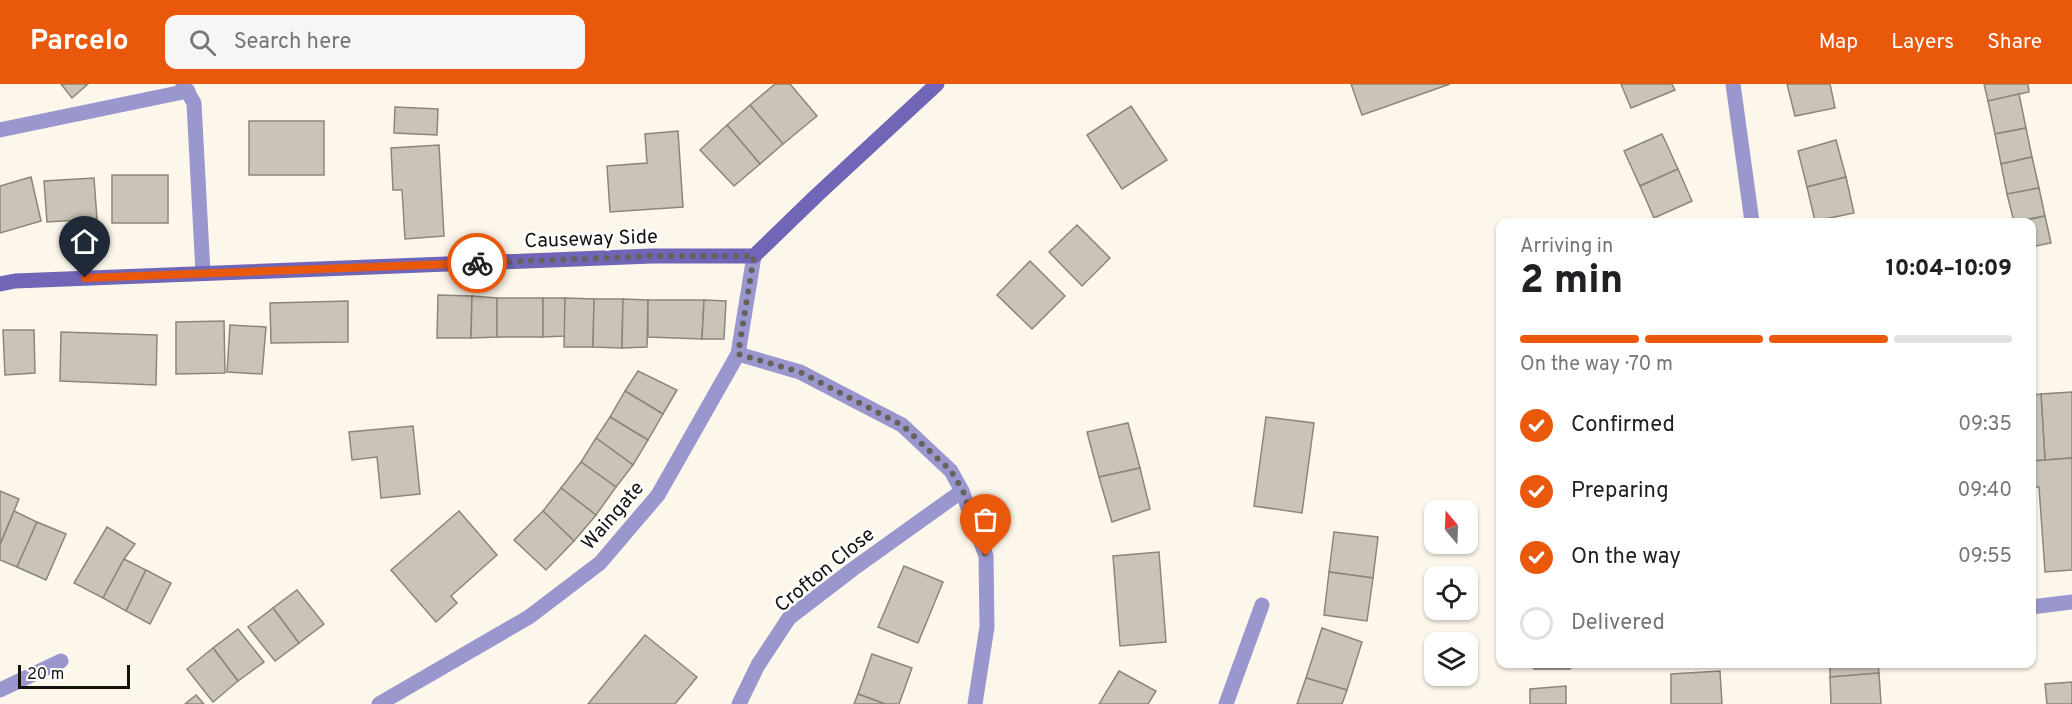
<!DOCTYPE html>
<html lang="en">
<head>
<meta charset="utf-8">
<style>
	body { margin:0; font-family:Overpass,sans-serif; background:#f6f6f6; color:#202124; height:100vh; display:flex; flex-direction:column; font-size:22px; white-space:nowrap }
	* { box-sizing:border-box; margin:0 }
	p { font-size:20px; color:#757577 }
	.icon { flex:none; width:33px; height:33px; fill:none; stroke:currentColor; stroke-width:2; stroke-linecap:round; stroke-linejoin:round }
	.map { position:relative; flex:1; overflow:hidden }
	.details { position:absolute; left:1496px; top:134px; width:540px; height:450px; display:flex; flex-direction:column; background:#fff; border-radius:12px; box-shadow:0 2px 4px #0004 }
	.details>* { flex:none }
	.needle { width:39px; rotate:341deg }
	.buttons { position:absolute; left:1424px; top:416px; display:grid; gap:12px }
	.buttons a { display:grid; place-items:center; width:54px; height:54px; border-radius:12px; background:#fff; box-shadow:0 2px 4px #0004; font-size:30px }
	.scale { position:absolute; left:18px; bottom:15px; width:112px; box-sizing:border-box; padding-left:6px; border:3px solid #14120e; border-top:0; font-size:16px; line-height:21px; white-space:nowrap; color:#14120e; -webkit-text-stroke:4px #fff; paint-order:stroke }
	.pin { position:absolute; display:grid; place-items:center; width:51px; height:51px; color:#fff; margin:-62px -26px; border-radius:50% 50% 50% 0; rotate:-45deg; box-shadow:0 0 6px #0007 }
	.pin .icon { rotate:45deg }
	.courier { position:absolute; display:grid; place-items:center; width:60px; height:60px; margin:-30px; border:4px solid #ea580c; border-radius:50%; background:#fff; color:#222; box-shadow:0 2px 8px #0007 }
	.headline em { font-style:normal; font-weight:800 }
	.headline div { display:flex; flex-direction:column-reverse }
	.headline { display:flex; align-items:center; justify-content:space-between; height:102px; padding:0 24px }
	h1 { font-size:39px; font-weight:800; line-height:45px }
	.bar { display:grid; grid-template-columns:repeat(4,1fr); gap:9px 6px; align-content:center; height:72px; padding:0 24px }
	.bar i { height:8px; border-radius:4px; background:#e0e0e0 }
	.bar .on { background:#ea580c }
	.bar p { grid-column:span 4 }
	ol { padding:0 24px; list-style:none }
	li { display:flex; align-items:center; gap:18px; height:66px }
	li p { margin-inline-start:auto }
	li .icon { padding:6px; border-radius:50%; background:#ea580c; color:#fff; stroke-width:4 }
	li:last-child { color:#757577 }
	li i { width:33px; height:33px; border:3px solid #e0e0e0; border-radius:50% }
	header { display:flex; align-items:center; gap:36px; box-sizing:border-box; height:84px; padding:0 30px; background:#ea580c; color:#fff }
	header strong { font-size:28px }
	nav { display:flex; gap:33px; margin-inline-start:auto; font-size:21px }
	.search { width:420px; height:54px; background:#f6f6f6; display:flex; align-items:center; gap:15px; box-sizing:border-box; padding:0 21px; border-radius:12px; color:#757577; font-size:22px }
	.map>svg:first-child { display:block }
	.building { fill:#c9c3b8; stroke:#8b867b; stroke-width:1.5 }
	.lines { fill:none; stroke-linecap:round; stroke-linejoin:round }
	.lane { stroke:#9a96ce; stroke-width:15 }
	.street { stroke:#9a96ce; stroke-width:15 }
	.secondary { stroke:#7065b6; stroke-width:15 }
	.done { stroke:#66625b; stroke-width:6; stroke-dasharray:0 10.8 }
	.route { stroke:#ea580c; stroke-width:8 }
	.labels { text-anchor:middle; stroke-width:5; stroke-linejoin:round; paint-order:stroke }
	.street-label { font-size:20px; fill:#14120e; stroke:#fff }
</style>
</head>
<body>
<header>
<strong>Parcelo</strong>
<div class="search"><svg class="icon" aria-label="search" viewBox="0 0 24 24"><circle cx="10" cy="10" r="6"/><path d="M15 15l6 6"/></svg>Search here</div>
<nav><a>Map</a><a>Layers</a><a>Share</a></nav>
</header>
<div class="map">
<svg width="2072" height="620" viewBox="0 0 2072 620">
	<rect width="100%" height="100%" fill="#fdf7eb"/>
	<g class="building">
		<polygon points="61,0 88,0 72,14"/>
		<polygon points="775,0 790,0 817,32 783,60 750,21"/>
		<polygon points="1351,0 1450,0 1362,31"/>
		<polygon points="1621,0 1672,0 1675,6 1631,24"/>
		<polygon points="1787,0 1830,0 1835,24 1795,32"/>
		<polygon points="1984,0 2028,0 2029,8 1988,17"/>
		<polygon points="2019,10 2026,44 1995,50 1988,17"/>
		<polygon points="750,21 783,60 760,80 727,41"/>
		<polygon points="1131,22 1167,76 1122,105 1087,51"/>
		<polygon points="395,23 438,25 437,51 394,49"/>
		<rect x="249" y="37" width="75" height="54"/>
		<polygon points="727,41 760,80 734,102 700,66"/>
		<polygon points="2026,44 2032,73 2001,80 1995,50"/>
		<polygon points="678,47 683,123 610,128 607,82 647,79 645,50"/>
		<polygon points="1662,50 1678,85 1640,102 1624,67"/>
		<polygon points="1836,56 1846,93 1807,103 1798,67"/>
		<polygon points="439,61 444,152 405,155 402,106 393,106 391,64"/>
		<polygon points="2032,73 2039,104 2007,110 2001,80"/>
		<polygon points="1678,85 1692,117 1654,134 1640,102"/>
		<rect x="112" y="91" width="56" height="48"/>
		<polygon points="31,93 41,137 0,149 0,102"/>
		<polygon points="1846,93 1854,129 1815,137 1807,103"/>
		<polygon points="94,94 97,135 47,138 44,97"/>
		<polygon points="2039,104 2045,132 2014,138 2007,110"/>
		<polygon points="2045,132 2051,159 2031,163 2031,138 2018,138"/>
		<polygon points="1077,141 1110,174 1082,202 1049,168"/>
		<polygon points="1030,177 1065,212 1032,245 997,211"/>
		<polygon points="438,211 472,212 471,254 437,254"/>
		<polygon points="472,212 497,214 497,253 471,254"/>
		<rect x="497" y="214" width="46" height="39"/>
		<polygon points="543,214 565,214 565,252 543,253"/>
		<polygon points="565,214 594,215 593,263 564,263"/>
		<polygon points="594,215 623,215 622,264 593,263"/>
		<polygon points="623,215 648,216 647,263 622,264"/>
		<polygon points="648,216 704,216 702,255 648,253"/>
		<polygon points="704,216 726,217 724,255 702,255"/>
		<polygon points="348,217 348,258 271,259 270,219"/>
		<polygon points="224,237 225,289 176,290 176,238"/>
		<polygon points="230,241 266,243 262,290 227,288"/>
		<polygon points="3,246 34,246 35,289 5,291"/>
		<polygon points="61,248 157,251 156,301 60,297"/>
		<polygon points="638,287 677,306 663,330 625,307"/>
		<polygon points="625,307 663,330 648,356 610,333"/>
		<polygon points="2072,308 2072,374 2045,376 2041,310"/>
		<polygon points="2041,310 2045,376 2031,377 2031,311"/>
		<polygon points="610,333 648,356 633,381 596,354"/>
		<polygon points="1266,333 1314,339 1302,429 1254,422"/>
		<polygon points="1128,339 1140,384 1099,393 1087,348"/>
		<polygon points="413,342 420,410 381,414 377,373 352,376 349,348"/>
		<polygon points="596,354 633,381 616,403 581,378"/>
		<polygon points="2072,374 2072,486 2045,488 2039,403 2031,403 2031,377"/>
		<polygon points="581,378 616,403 596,431 561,404"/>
		<polygon points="1140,384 1150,425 1112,438 1099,393"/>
		<polygon points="561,404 596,431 574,457 543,427"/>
		<polygon points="0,407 19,415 0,461"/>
		<polygon points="14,427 37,438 17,483 0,476 0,461"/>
		<polygon points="459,427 497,471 451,512 457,519 436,538 391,486"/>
		<polygon points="543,427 574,457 546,486 514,456"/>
		<polygon points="37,438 66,450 46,496 17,483"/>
		<polygon points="107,443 135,460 124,475 103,514 74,499"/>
		<polygon points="1334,448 1378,453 1373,494 1329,488"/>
		<polygon points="1159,468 1166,558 1120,562 1113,472"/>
		<polygon points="124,475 146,486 126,527 103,514"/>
		<polygon points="904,482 943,498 918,559 878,543"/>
		<polygon points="146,486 171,499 150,540 126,527"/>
		<polygon points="1329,488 1373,494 1367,537 1324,531"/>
		<polygon points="297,506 324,540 299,559 273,524"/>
		<polygon points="273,524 299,559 275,577 248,543"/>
		<polygon points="1322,544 1362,558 1347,606 1306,594"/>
		<polygon points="238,545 264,578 238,597 213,564"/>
		<polygon points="645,551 697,593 675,620 588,620"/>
		<polygon points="213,564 238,597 213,618 187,585"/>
		<polygon points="872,570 912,584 899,620 885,620 858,610"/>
		<rect x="1534" y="579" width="36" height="6"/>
		<polygon points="1830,579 1878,579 1879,589 1830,593"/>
		<polygon points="1119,587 1156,607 1148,620 1099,620"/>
		<polygon points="1720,587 1722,620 1671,620 1671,590"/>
		<polygon points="1879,589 1881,620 1831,620 1830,593"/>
		<polygon points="1306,594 1347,606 1342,620 1297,620"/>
		<polygon points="2072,598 2072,620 2047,620 2045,600"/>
		<polygon points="1566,602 1566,620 1530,620 1530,605"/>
		<polygon points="858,610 885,620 854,620"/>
		<polygon points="196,611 204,620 185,620"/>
	</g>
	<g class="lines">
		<polyline class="lane" points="0,46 188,7"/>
		<g class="street">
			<polyline points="183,0 194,19 203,189"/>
			<polyline points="1733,0 1752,138"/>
			<polyline points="738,270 800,288 902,341 951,387 962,407 986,472 987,543 975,620"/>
			<polyline points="2031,523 2072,518"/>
			<polyline points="0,606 61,577"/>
			<polyline points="379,620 529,533 600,479 658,411 738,270 754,172"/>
			<polyline points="739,620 758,581 789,534 853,485 962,407"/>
			<polyline points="1226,620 1262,521"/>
		</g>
		<polyline class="secondary" points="0,200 15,197 652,172 754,172 816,112 937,0"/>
	</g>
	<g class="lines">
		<polyline class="done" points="477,179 652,172 754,172 738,270 800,288 902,341 951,387 963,407 986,472"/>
		<polyline class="route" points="85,194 477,179"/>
	</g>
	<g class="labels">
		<g class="street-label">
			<text transform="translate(591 154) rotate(-2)" y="7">Causeway Side</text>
			<text transform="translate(612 431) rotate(-49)" y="7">Waingate</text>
			<text transform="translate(824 485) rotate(-39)" y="7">Crofton Close</text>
		</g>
	</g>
</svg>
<div class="buttons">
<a><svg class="needle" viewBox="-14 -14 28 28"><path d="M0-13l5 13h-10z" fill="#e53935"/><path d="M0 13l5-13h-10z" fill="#757577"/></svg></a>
<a><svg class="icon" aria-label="locate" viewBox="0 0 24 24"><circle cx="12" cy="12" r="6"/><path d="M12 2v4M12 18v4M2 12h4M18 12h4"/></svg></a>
<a><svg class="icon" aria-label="layers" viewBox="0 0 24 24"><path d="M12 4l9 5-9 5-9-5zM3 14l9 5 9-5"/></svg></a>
</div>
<div class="scale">20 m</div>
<div class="pin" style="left:986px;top:472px;background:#ea580c"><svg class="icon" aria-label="bag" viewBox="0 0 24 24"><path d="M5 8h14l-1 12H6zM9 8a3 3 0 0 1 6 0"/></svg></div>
<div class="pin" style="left:85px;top:194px;background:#1f2937"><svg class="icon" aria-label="home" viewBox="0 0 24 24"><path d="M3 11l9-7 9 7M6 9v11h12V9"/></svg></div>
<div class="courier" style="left:477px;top:179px"><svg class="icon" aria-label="bike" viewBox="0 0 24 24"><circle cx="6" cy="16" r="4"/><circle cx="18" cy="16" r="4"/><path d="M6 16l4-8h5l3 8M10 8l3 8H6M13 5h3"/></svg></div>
<section class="details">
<div class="headline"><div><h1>2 min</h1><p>Arriving in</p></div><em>10:04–10:09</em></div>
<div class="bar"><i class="on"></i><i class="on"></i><i class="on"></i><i></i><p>On the way · 70 m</p></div>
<ol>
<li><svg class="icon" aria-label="check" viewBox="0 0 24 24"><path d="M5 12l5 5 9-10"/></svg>Confirmed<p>09:35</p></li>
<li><svg class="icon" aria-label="check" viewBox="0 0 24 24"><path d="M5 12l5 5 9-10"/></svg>Preparing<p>09:40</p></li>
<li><svg class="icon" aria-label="check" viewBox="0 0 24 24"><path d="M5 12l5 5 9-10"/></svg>On the way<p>09:55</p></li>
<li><i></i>Delivered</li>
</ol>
</section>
</div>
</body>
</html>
